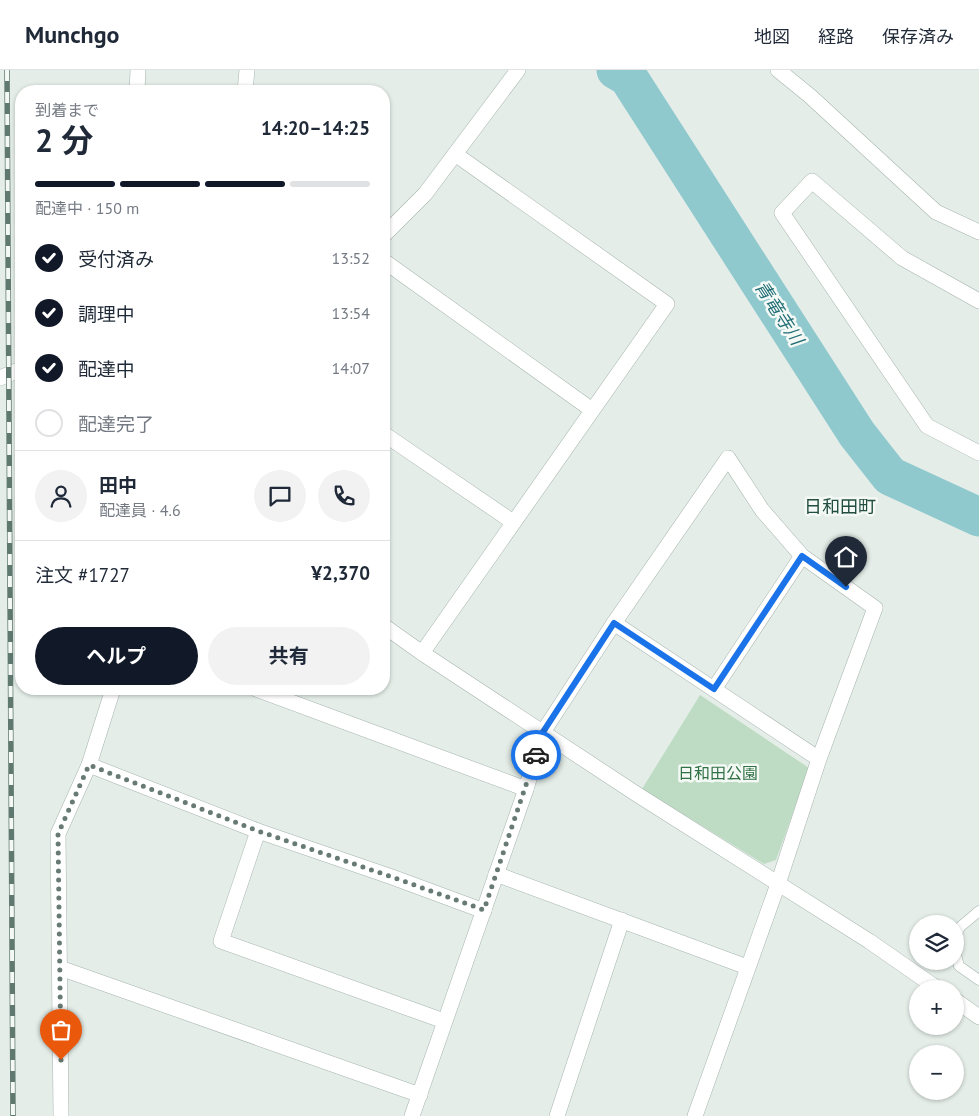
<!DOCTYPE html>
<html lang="ja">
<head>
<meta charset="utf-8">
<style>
	body { margin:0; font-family:"PT Sans","Noto Sans JP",sans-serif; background:#f2f2f3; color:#1f2937; height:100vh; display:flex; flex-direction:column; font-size:19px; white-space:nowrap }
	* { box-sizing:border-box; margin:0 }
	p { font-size:16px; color:#747a83 }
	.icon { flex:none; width:28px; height:28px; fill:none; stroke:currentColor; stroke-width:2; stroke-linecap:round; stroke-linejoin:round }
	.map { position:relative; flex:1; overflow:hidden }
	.drawer { position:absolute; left:15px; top:15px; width:375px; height:610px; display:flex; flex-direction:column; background:#fff; border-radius:20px; box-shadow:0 1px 4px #0004 }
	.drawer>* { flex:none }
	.tools { position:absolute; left:909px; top:845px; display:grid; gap:10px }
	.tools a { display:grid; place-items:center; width:55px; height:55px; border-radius:50%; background:#fff; box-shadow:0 1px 4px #0004; font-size:25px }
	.pin { position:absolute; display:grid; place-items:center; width:42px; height:42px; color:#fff; margin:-51px -21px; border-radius:50% 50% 50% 0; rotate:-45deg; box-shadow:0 0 5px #0007 }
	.pin .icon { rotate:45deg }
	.courier { position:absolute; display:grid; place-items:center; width:50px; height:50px; margin:-25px; border:4px solid #1a73e8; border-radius:50%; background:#fff; color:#222; box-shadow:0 1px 6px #0007 }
	.head em { font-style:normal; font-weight:700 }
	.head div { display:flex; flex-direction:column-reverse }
	.head { display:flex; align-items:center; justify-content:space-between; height:85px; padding:0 20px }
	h1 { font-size:32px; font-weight:700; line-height:38px }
	.bar { display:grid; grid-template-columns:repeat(4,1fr); gap:8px 5px; align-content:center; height:60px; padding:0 20px }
	.bar i { height:6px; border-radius:4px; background:#e0e1e3 }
	.bar .active { background:#111827 }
	.bar p { grid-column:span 4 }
	.line { display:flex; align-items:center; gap:12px; padding:0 20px; border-top:1px solid #e0e1e3 }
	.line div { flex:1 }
	.round { display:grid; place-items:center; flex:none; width:52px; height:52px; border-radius:26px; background:#f2f2f3 }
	ol { padding:0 20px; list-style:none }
	li { display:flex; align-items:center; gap:15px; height:55px }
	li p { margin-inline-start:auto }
	li .icon { padding:5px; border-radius:50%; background:#111827; color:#fff; stroke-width:4 }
	li:last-child { color:#747a83 }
	li i { width:28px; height:28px; border:2px solid #e0e1e3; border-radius:50% }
	.primary-button { display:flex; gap:10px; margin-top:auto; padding:10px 20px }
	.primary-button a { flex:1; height:58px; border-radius:30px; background:#111827; color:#fff; font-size:20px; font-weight:700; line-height:58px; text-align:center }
	.primary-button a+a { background:#f2f2f3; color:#1f2937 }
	header { display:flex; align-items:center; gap:30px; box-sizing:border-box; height:70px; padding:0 25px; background:#fff; border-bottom:1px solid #e0e1e3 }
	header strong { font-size:24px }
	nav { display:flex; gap:28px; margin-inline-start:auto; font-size:18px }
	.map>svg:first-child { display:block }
	.green { fill:#bedcc4 }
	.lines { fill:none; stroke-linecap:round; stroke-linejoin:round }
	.river { stroke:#8fc9ce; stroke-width:39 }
	.service-casing { stroke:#a7b5af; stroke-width:11 }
	.minor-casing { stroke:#a7b5af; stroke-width:16 }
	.tertiary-casing { stroke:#a7b5af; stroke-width:16 }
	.service { stroke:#fff; stroke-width:10 }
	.minor { stroke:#fff; stroke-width:15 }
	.tertiary { stroke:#fff; stroke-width:15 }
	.rail-casing { stroke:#5f7970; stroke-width:5.5 }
	.rail { stroke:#f4f9f6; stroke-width:4; stroke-dasharray:11; stroke-linecap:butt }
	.done { stroke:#677b74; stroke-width:5; stroke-dasharray:0 9 }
	.route { stroke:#1a73e8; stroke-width:6 }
	.labels { text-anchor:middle; stroke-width:5; stroke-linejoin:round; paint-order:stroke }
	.park-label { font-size:16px; fill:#307245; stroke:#f4f9f6 }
	.water-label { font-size:18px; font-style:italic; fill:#216e76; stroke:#f4f9f6 }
	.neighbourhood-label { font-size:18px; fill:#214e40; stroke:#f4f9f6 }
</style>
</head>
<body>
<header>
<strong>Munchgo</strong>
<nav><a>地図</a><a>経路</a><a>保存済み</a></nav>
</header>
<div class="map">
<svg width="979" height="1046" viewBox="0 0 979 1046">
	<rect width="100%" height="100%" fill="#e4ede8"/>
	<polygon class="green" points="700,625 809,698 776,790 764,794 642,719"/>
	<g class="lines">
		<polyline class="river" points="616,0 628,7 857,364 890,406 979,447"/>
		<defs>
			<g id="service">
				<polyline points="955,868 960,857 979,841"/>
				<polyline points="955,881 959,896 979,910"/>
			</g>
			<g id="minor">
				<polyline points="137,21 138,0"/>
				<polyline points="245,21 247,0"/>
				<polyline points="384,191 592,340"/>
				<polyline points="979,231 902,188 812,111 782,143 927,356 979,383"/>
				<polyline points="384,364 513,452"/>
				<polyline points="614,553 819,689"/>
				<polyline points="384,556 422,583 638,725 869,871 938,919"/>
				<polyline points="422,583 667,234 455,84"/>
				<polyline points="256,619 526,719"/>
				<polyline points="714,619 802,486"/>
				<polyline points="89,695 258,761 392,807 484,841"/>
				<polyline points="258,761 221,871 444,951"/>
				<polyline points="496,804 747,897"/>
				<polyline points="60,898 420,1025"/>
				<polyline points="955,930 979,947"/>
				<polyline points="61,1046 58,764 89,695 113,619"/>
				<polyline points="412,1046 526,719 543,662 614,553 728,388 762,440 802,486 875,538 819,689 778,814 695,1046"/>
				<polyline points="557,1046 622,850"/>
			</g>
			<g id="tertiary">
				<polyline points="778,0 810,26 936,142 979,162"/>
				<polyline points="384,165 425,124 518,0"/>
				<polyline points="0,308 21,299"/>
			</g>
		</defs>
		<use href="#service" class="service-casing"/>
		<use href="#minor" class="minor-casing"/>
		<use href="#tertiary" class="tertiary-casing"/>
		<use href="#service" class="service"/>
		<use href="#minor" class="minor"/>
		<use href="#tertiary" class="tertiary"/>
		<defs>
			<polyline id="rail" points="7,0 13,1046"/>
		</defs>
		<use href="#rail" class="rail-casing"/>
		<use href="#rail" class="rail"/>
	</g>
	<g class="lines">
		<polyline class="done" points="61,990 58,764 89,695 258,761 392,807 484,840 536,685"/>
		<polyline class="route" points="536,685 543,662 614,553 714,619 802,486 846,517"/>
	</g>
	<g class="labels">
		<g class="park-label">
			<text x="718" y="709">日和田公園</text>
		</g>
		<g class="water-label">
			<text transform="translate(779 243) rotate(57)" y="6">青竜寺川</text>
		</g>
		<g class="neighbourhood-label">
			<text x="840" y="443">日和田町</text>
		</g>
	</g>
</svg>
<div class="tools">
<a><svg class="icon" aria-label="layers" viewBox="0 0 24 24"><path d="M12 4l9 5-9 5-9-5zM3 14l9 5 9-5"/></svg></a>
<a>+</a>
<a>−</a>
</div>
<div class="pin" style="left:61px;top:990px;background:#ea580c"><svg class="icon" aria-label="bag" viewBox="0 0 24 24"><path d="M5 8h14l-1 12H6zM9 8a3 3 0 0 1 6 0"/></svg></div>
<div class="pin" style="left:846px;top:517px;background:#1f2937"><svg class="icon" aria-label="home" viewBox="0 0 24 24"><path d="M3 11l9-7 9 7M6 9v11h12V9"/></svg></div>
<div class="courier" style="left:536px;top:685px"><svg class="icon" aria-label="car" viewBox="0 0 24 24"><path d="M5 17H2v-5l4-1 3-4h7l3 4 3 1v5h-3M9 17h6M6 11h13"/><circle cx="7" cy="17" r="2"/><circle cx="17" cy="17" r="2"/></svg></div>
<section class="drawer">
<div class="head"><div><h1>2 分</h1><p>到着まで</p></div><em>14:20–14:25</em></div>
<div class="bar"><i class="active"></i><i class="active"></i><i class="active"></i><i></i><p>配達中 · 150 m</p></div>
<ol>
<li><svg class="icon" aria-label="check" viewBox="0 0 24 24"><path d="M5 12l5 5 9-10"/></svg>受付済み<p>13:52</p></li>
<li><svg class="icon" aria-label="check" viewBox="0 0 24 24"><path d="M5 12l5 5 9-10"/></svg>調理中<p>13:54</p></li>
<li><svg class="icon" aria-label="check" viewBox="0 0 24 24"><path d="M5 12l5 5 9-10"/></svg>配達中<p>14:07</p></li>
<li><i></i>配達完了</li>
</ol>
<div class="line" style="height:90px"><a class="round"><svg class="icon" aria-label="person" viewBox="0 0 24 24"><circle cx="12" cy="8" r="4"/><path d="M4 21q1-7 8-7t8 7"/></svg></a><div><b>田中</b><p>配達員 · 4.6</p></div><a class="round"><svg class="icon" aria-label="chat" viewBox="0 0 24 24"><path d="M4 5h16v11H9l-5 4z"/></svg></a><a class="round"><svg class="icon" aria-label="phone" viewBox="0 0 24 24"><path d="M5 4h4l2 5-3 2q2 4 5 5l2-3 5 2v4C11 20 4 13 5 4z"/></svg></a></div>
<div class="line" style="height:65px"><div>注文 #1727</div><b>¥2,370</b></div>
<div class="primary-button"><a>ヘルプ</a><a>共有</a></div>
</section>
</div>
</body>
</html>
